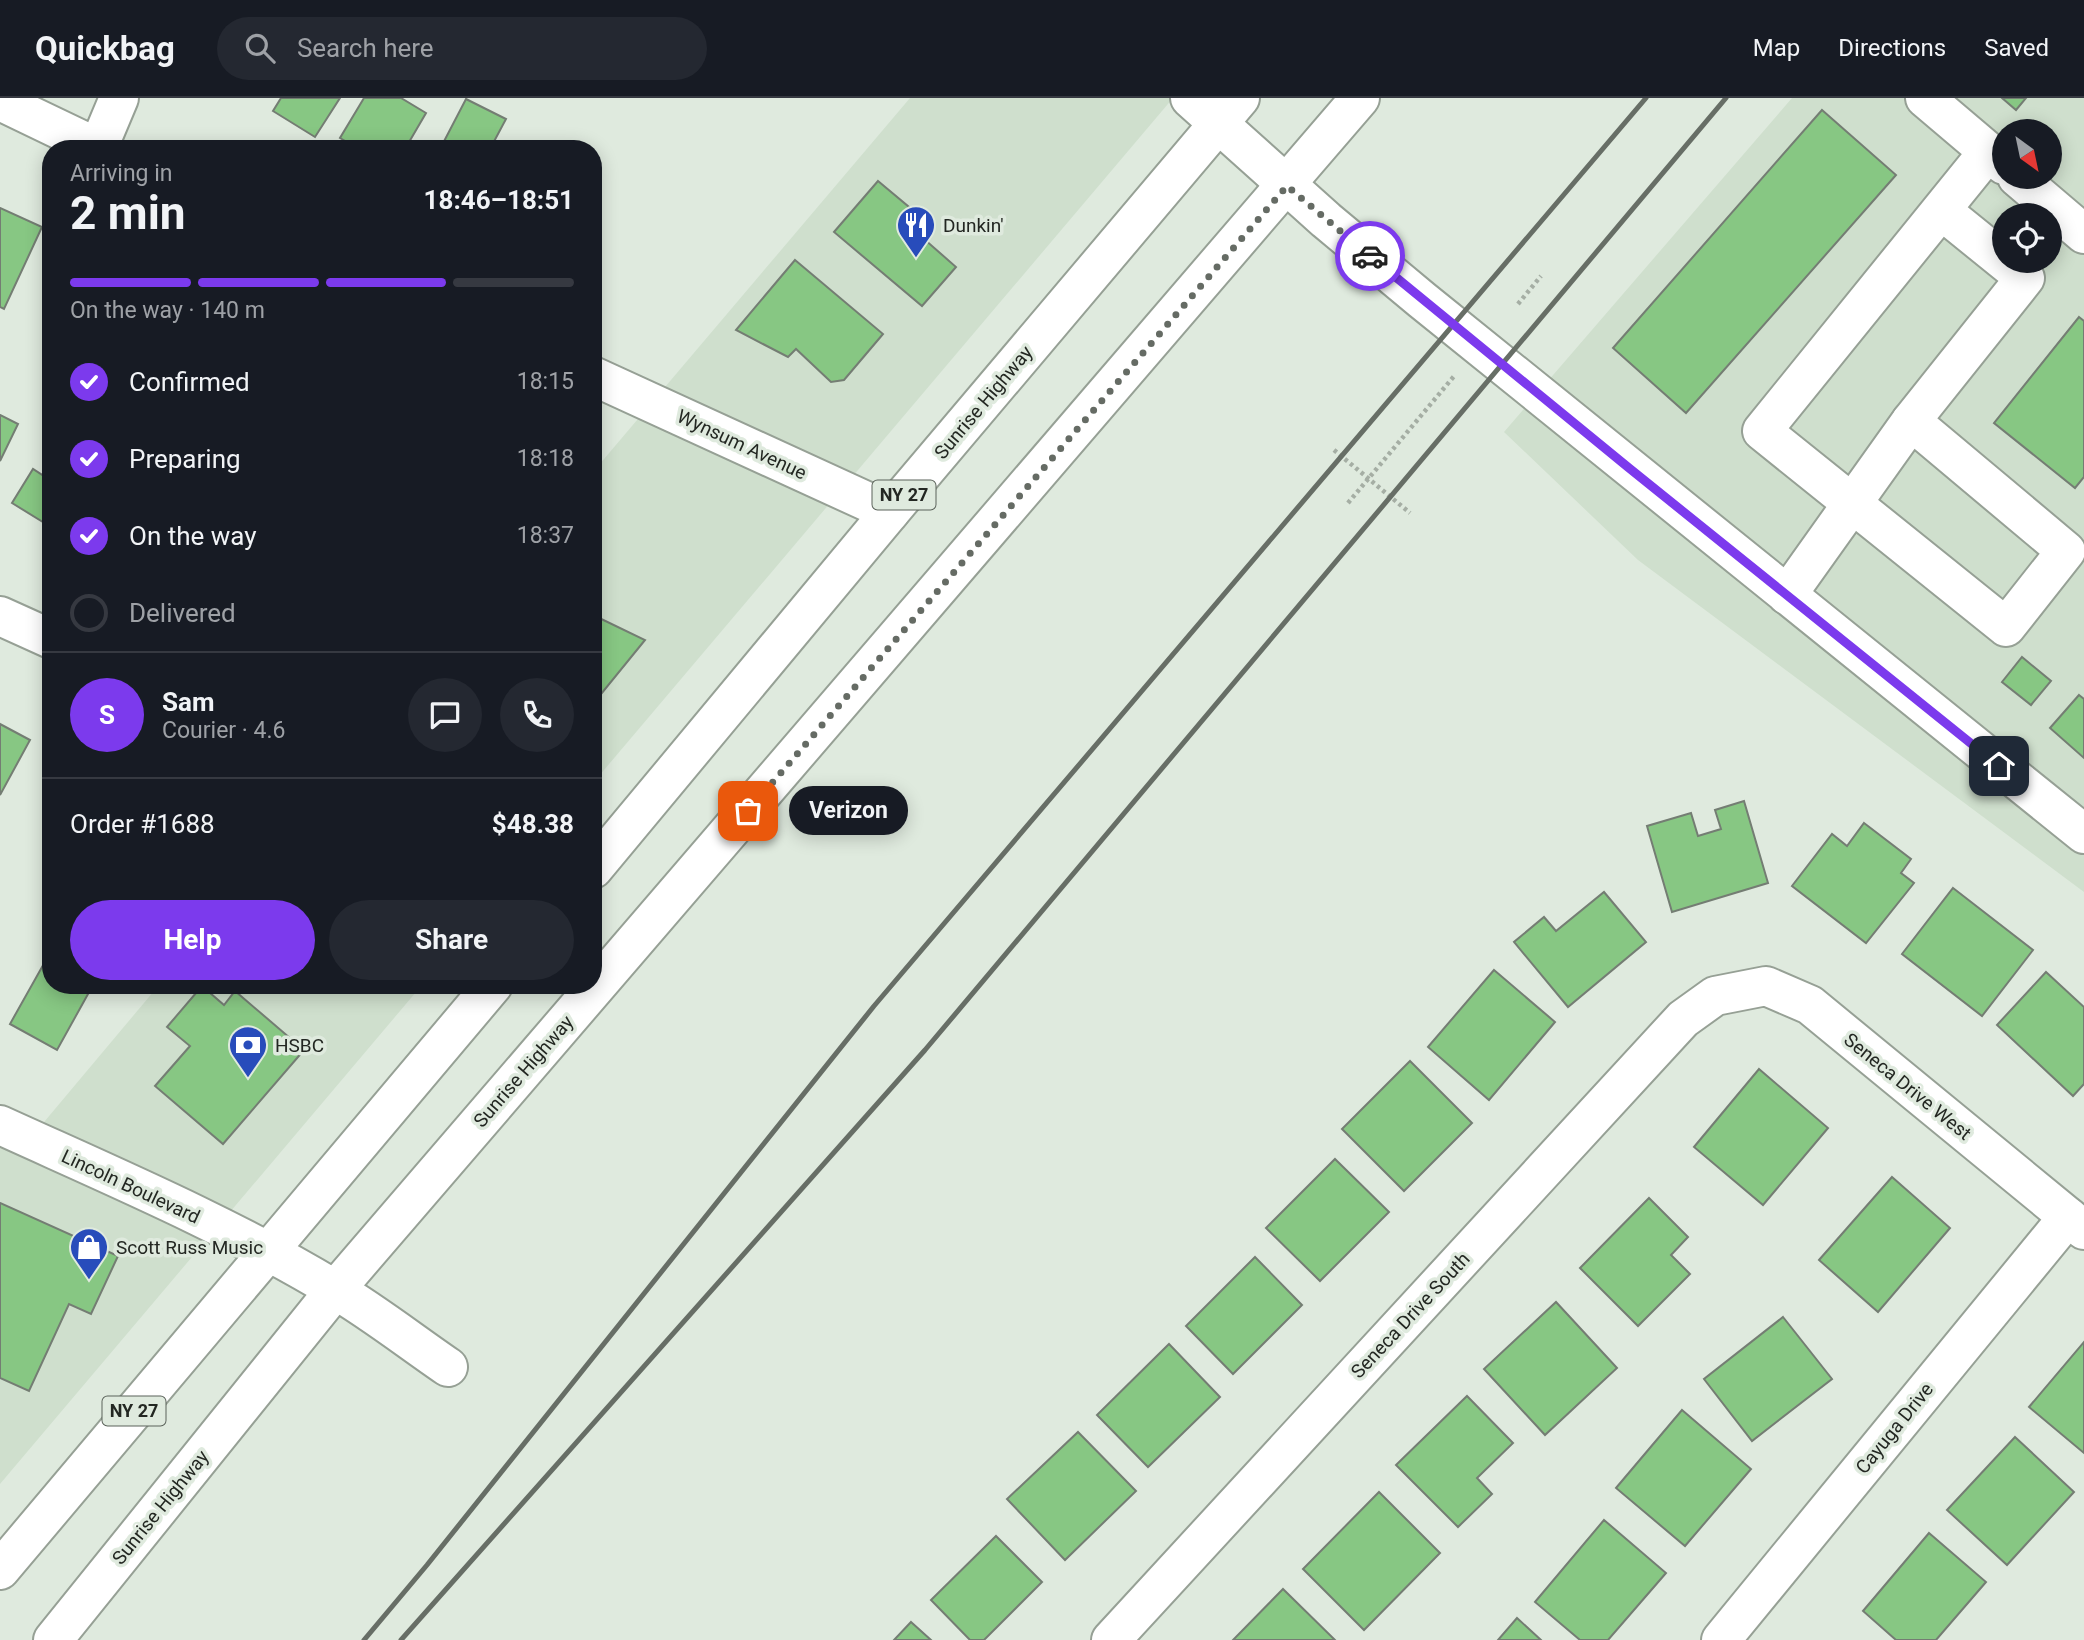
<!DOCTYPE html>
<html lang="en">
<head>
<meta charset="utf-8">
<style>
	body { margin:0; font-family:Roboto,sans-serif; background:#242831; color:#f1f3f6; height:100vh; display:flex; flex-direction:column; font-size:26px; white-space:nowrap }
	* { box-sizing:border-box; margin:0 }
	p { font-size:23px; color:#9ea1a6 }
	.icon { flex:none; width:38px; height:38px; fill:none; stroke:currentColor; stroke-width:2; stroke-linecap:round; stroke-linejoin:round }
	.map { position:relative; flex:1; overflow:hidden }
	.details { position:absolute; left:42px; top:42px; width:560px; height:854px; display:flex; flex-direction:column; background:#171b24; border-radius:28px; box-shadow:0 4px 18px #0003 }
	.details>* { flex:none }
	.needle { width:46px; rotate:147deg }
	.tools { position:absolute; left:1992px; top:21px; display:grid; gap:14px }
	.tools a { display:grid; place-items:center; width:70px; height:70px; border-radius:50%; background:#171b24; box-shadow:0 4px 18px #0003; font-size:35px }
	.pin { position:absolute; display:grid; place-items:center; width:60px; height:60px; color:#fff; margin:-30px; border-radius:14px; box-shadow:0 4px 10px #0006 }
	.courier { position:absolute; display:grid; place-items:center; width:70px; height:70px; margin:-35px; border:5px solid #7c3aed; border-radius:50%; background:#fff; color:#222; box-shadow:0 2px 9px #0007 }
	.bubble { position:absolute; height:49px; border-radius:24px; background:#171b24; box-shadow:0 4px 18px #0003; font-size:23px; font-weight:700; line-height:49px; text-align:center }
	.head em { font-style:normal; font-weight:700 }
	.head div { display:flex; flex-direction:column-reverse }
	.head { display:flex; align-items:center; justify-content:space-between; height:119px; padding:0 28px }
	h1 { font-size:46px; font-weight:700; line-height:52px }
	.bar { display:grid; grid-template-columns:repeat(4,1fr); gap:10px 7px; align-content:center; height:84px; padding:0 28px }
	.bar i { height:9px; border-radius:5px; background:#363941 }
	.bar .on { background:#7c3aed }
	.bar p { grid-column:span 4 }
	.line { display:flex; align-items:center; gap:18px; padding:0 28px; border-top:2px solid #363941 }
	.line div { flex:1 }
	.round { display:grid; place-items:center; flex:none; width:74px; height:74px; border-radius:37px; background:#242831 }
	ol { padding:0 28px; list-style:none }
	li { display:flex; align-items:center; gap:21px; height:77px }
	li p { margin-inline-start:auto }
	li .icon { padding:7px; border-radius:50%; background:#7c3aed; color:#fff; stroke-width:4 }
	li:last-child { color:#9ea1a6 }
	li i { width:38px; height:38px; border:4px solid #363941; border-radius:50% }
	.cta { display:flex; gap:14px; margin-top:auto; padding:14px 28px }
	.cta a { flex:1; height:80px; border-radius:42px; background:#7c3aed; color:#fff; font-size:28px; font-weight:700; line-height:80px; text-align:center }
	.cta a+a { background:#242831; color:#f1f3f6 }
	header { display:flex; align-items:center; gap:42px; box-sizing:border-box; height:98px; padding:0 35px; background:#171b24; border-bottom:2px solid #363941 }
	header strong { font-size:33px }
	nav { display:flex; gap:38px; margin-inline-start:auto; font-size:24px }
	.search { width:490px; height:63px; background:#242831; display:flex; align-items:center; gap:18px; box-sizing:border-box; padding:0 24px; border-radius:38px; color:#9ea1a6; font-size:26px }
	.map>svg:first-child { display:block }
	.built { fill:#cfdfcd; fill-rule:evenodd }
	.building { fill:#87c783; stroke:#747d73; stroke-width:2 }
	.lines { fill:none; stroke-linecap:round; stroke-linejoin:round }
	.minor-casing { stroke:#96a095; stroke-width:42 }
	.highway-casing { stroke:#96a095; stroke-width:42 }
	.path { stroke:#a5aea4; stroke-width:4.5; stroke-dasharray:3.5 3.5; stroke-linecap:butt }
	.minor { stroke:#fff; stroke-width:38 }
	.highway { stroke:#fff; stroke-width:38 }
	.rail { stroke:#676e66; stroke-width:5 }
	.done { stroke:#656b64; stroke-width:7; stroke-dasharray:0 12.6 }
	.route { stroke:#7c3aed; stroke-width:9 }
	.labels { text-anchor:middle; stroke-width:7; stroke-linejoin:round; paint-order:stroke }
	.shield { fill:#dfeade; stroke:#5b625a; stroke-width:2 }
	.shield-label { font-size:18px; font-weight:bold; fill:#232722 }
	.poi-label { font-size:19px; fill:#232722; stroke:#dfeade; text-anchor:start }
	.street-label { font-size:19px; fill:#232722; stroke:#dfeade }
</style>
</head>
<body>
<header>
<strong>Quickbag</strong>
<div class="search"><svg class="icon" aria-label="search" viewBox="0 0 24 24"><circle cx="10" cy="10" r="6"/><path d="M15 15l6 6"/></svg>Search here</div>
<nav><a>Map</a><a>Directions</a><a>Saved</a></nav>
</header>
<div class="map">
<svg width="2084" height="1542" viewBox="0 0 2084 1542">
	<rect width="100%" height="100%" fill="#dfeade"/>
	<g class="built">
		<polygon points="910,0 1173,0 593,685 593,374"/>
		<path d="M1792 0H2084V794L1638 462 1504 334ZM2004 33H2049V79H2004ZM2004 117H2049V163H2004Z"/>
		<polygon points="159,887 422,887 0,1386 0,1021 34,1036"/>
	</g>
	<g class="building">
		<polygon points="281,0 340,0 315,39 273,13"/>
		<polygon points="364,0 401,0 426,15 405,51 359,51 340,40"/>
		<polygon points="2002,0 2026,0 2016,12"/>
		<polygon points="466,1 506,21 490,51 440,51"/>
		<polygon points="1822,12 1896,77 1686,315 1613,250"/>
		<polygon points="878,83 909,109 900,120 956,169 922,208 834,134"/>
		<polygon points="0,110 42,129 4,211 0,209"/>
		<polygon points="795,162 883,236 844,282 831,284 796,251 788,259 736,232"/>
		<polygon points="2079,219 2084,223 2084,379 2075,390 1994,325"/>
		<polygon points="0,317 18,326 0,363"/>
		<polygon points="51,367 51,429 12,405 33,371 44,378"/>
		<polygon points="593,517 645,542 593,606"/>
		<polygon points="2022,559 2051,583 2031,607 2002,584"/>
		<polygon points="2079,597 2084,601 2084,660 2050,630"/>
		<polygon points="0,626 30,642 0,697"/>
		<polygon points="1744,703 1768,785 1672,814 1647,728 1691,715 1698,738 1721,731 1715,712"/>
		<polygon points="1864,725 1911,761 1901,775 1914,785 1866,845 1792,788 1832,736 1847,748"/>
		<polygon points="1953,790 2033,852 1982,918 1902,856"/>
		<polygon points="1604,794 1646,844 1568,909 1514,844 1544,819 1556,833"/>
		<polygon points="51,853 51,887 93,887 57,952 10,926"/>
		<polygon points="1494,872 1555,924 1489,1002 1428,949"/>
		<polygon points="2046,874 2084,909 2084,986 2073,998 1997,927"/>
		<polygon points="202,888 224,907 235,893 304,952 223,1046 155,988 190,948 167,929"/>
		<polygon points="1410,963 1472,1025 1404,1093 1342,1031"/>
		<polygon points="1759,971 1828,1030 1763,1107 1694,1049"/>
		<polygon points="1335,1061 1389,1114 1320,1183 1266,1130"/>
		<polygon points="1892,1079 1950,1130 1878,1214 1819,1162"/>
		<polygon points="1649,1100 1688,1139 1671,1157 1690,1176 1638,1228 1580,1170"/>
		<polygon points="0,1105 118,1158 91,1216 69,1206 29,1293 0,1280"/>
		<polygon points="1255,1159 1302,1207 1233,1276 1186,1228"/>
		<polygon points="1556,1204 1617,1270 1545,1337 1484,1271"/>
		<polygon points="1783,1219 1832,1281 1752,1343 1704,1281"/>
		<polygon points="2084,1244 2084,1355 2029,1309"/>
		<polygon points="1169,1246 1220,1299 1148,1369 1097,1317"/>
		<polygon points="1467,1298 1513,1345 1477,1380 1492,1396 1458,1429 1396,1367"/>
		<polygon points="1682,1312 1751,1371 1685,1448 1616,1390"/>
		<polygon points="1078,1334 1136,1393 1065,1462 1007,1401"/>
		<polygon points="2015,1339 2074,1394 2007,1467 1947,1412"/>
		<polygon points="1379,1394 1440,1455 1364,1532 1303,1471"/>
		<polygon points="1604,1422 1666,1475 1608,1542 1580,1542 1535,1504"/>
		<polygon points="1929,1435 1986,1484 1936,1542 1896,1542 1863,1513"/>
		<polygon points="996,1438 1042,1484 984,1542 970,1542 931,1502"/>
		<polygon points="1283,1491 1335,1542 1233,1542"/>
		<polygon points="1517,1520 1541,1542 1498,1542"/>
		<polygon points="911,1524 931,1542 894,1542"/>
	</g>
	<g class="lines">
		<defs>
			<g id="minor">
				<polyline points="1190,0 1326,122 1422,202 2084,736"/>
				<polyline points="1925,0 2004,67"/>
				<polyline points="0,3 100,51"/>
				<polyline points="98,50 119,0"/>
				<polyline points="2017,79 2084,136"/>
				<polyline points="1941,112 2025,180 1911,323 2066,453 2006,529 1762,333 1988,54"/>
				<polyline points="593,278 890,414"/>
				<polyline points="1787,497 1911,323"/>
				<polyline points="0,518 51,541"/>
				<path d="M0 1027C112 1078 228 1127 334 1191 373 1214 410 1243 448 1269"/>
				<polyline points="1111,1542 1683,921 1715,898 1766,888 1810,907 2084,1132"/>
				<polyline points="1721,1542 2068,1119"/>
			</g>
			<g id="highway">
				<polyline points="593,771 890,414 1240,0"/>
				<polyline points="0,1472 493,887"/>
				<polyline points="53,1542 335,1192 1360,0"/>
			</g>
		</defs>
		<use href="#minor" class="minor-casing"/>
		<use href="#highway" class="highway-casing"/>
		<g class="path">
			<polyline points="1518,206 1541,178"/>
			<polyline points="1334,352 1410,415"/>
			<polyline points="1348,405 1455,277"/>
		</g>
		<use href="#minor" class="minor"/>
		<use href="#highway" class="highway"/>
		<g class="rail">
			<polyline points="364,1542 427,1467 874,908 1646,0"/>
			<polyline points="401,1542 925,952 1726,0"/>
		</g>
	</g>
	<g class="lines">
		<polyline class="done" points="748,713 1287,88 1370,158"/>
		<polyline class="route" points="1370,158 1629,370 1999,668"/>
	</g>
	<defs>
		<symbol id="restaurant-pin" viewBox="-11 -11 22 30"><path d="M0 17L-7.5 6A9.5 9.5 0 1 1 7.5 6Z" fill="#284cbb" stroke="#dfeade"/><path d="M-5-6h1v4h1v-4h1v4h1v-4h1v5L-1.5 .5V6h-2V.5L-5-1ZM5-6V6H3V1.5H1.5Q1.5-4 5-6Z" fill="#fff"/></symbol>
		<symbol id="bank-pin" viewBox="-11 -11 22 30"><path d="M0 17L-7.5 6A9.5 9.5 0 1 1 7.5 6Z" fill="#284cbb" stroke="#dfeade"/><path d="M-6-4H6V4H-6ZM0-2.3a2.3 2.3 0 1 0 0 4.6a2.3 2.3 0 1 0 0-4.6Z" fill="#fff"/></symbol>
		<symbol id="shop-pin" viewBox="-11 -11 22 30"><path d="M0 17L-7.5 6A9.5 9.5 0 1 1 7.5 6Z" fill="#284cbb" stroke="#dfeade"/><path d="M-5-2.5h2.3a2.7 3.5 0 0 1 5.4 0H5L5.5 6h-11ZM-1.5-2.5h3a1.5 2.3 0 0 0-3 0Z" fill="#fff"/></symbol>
	</defs>
	<g fill-rule="evenodd">
		<use href="#restaurant-pin" x="894" y="105" width="44" height="60"/>
		<use href="#bank-pin" x="226" y="925" width="44" height="60"/>
		<use href="#shop-pin" x="67" y="1127" width="44" height="60"/>
	</g>
	<g class="labels">
		<g class="shield">
			<rect x="872.5" y="382.5" width="63" height="29" rx="5"/>
			<rect x="102.5" y="1298.5" width="63" height="29" rx="5"/>
		</g>
		<g class="shield-label">
			<text x="904" y="403">NY 27</text>
			<text x="134" y="1319">NY 27</text>
		</g>
		<g class="poi-label">
			<text x="943" y="134">Dunkin'</text>
			<text x="275" y="954">HSBC</text>
			<text x="116" y="1156">Scott Russ Music</text>
		</g>
		<g class="street-label">
			<text transform="translate(983 304) rotate(-50)" y="7">Sunrise Highway</text>
			<text transform="translate(742 346) rotate(25)" y="7">Wynsum Avenue</text>
			<text transform="translate(523 973) rotate(-49)" y="7">Sunrise Highway</text>
			<text transform="translate(1908 988) rotate(39)" y="7">Seneca Drive West</text>
			<text transform="translate(131 1088) rotate(25)" y="7">Lincoln Boulevard</text>
			<text transform="translate(1410 1217) rotate(-47)" y="7">Seneca Drive South</text>
			<text transform="translate(1894 1330) rotate(-51)" y="7">Cayuga Drive</text>
			<text transform="translate(160 1409) rotate(-51)" y="7">Sunrise Highway</text>
		</g>
	</g>
</svg>
<div class="tools">
<a><svg class="needle" viewBox="-14 -14 28 28"><path d="M0-13l5 13h-10z" fill="#e53935"/><path d="M0 13l5-13h-10z" fill="#9ea1a6"/></svg></a>
<a><svg class="icon" aria-label="locate" viewBox="0 0 24 24"><circle cx="12" cy="12" r="6"/><path d="M12 2v4M12 18v4M2 12h4M18 12h4"/></svg></a>
</div>
<div class="pin" style="left:748px;top:713px;background:#ea580c"><svg class="icon" aria-label="bag" viewBox="0 0 24 24"><path d="M5 8h14l-1 12H6zM9 8a3 3 0 0 1 6 0"/></svg></div>
<div class="pin" style="left:1999px;top:668px;background:#1f2937"><svg class="icon" aria-label="home" viewBox="0 0 24 24"><path d="M3 11l9-7 9 7M6 9v11h12V9"/></svg></div>
<div class="courier" style="left:1370px;top:158px"><svg class="icon" aria-label="car" viewBox="0 0 24 24"><path d="M5 17H2v-5l4-1 3-4h7l3 4 3 1v5h-3M9 17h6M6 11h13"/><circle cx="7" cy="17" r="2"/><circle cx="17" cy="17" r="2"/></svg></div>
<div class="bubble" style="left:789px;top:688px;width:119px">Verizon</div>
<section class="details">
<div class="head"><div><h1>2 min</h1><p>Arriving in</p></div><em>18:46–18:51</em></div>
<div class="bar"><i class="on"></i><i class="on"></i><i class="on"></i><i></i><p>On the way · 140 m</p></div>
<ol>
<li><svg class="icon" aria-label="check" viewBox="0 0 24 24"><path d="M5 12l5 5 9-10"/></svg>Confirmed<p>18:15</p></li>
<li><svg class="icon" aria-label="check" viewBox="0 0 24 24"><path d="M5 12l5 5 9-10"/></svg>Preparing<p>18:18</p></li>
<li><svg class="icon" aria-label="check" viewBox="0 0 24 24"><path d="M5 12l5 5 9-10"/></svg>On the way<p>18:37</p></li>
<li><i></i>Delivered</li>
</ol>
<div class="line" style="height:126px"><b class="round" style="background:#7c3aed;color:#fff">S</b><div><b>Sam</b><p>Courier · 4.6</p></div><a class="round"><svg class="icon" aria-label="chat" viewBox="0 0 24 24"><path d="M4 5h16v11H9l-5 4z"/></svg></a><a class="round"><svg class="icon" aria-label="phone" viewBox="0 0 24 24"><path d="M5 4h4l2 5-3 2q2 4 5 5l2-3 5 2v4C11 20 4 13 5 4z"/></svg></a></div>
<div class="line" style="height:91px"><div>Order #1688</div><b>$48.38</b></div>
<div class="cta"><a>Help</a><a>Share</a></div>
</section>
</div>
</body>
</html>
